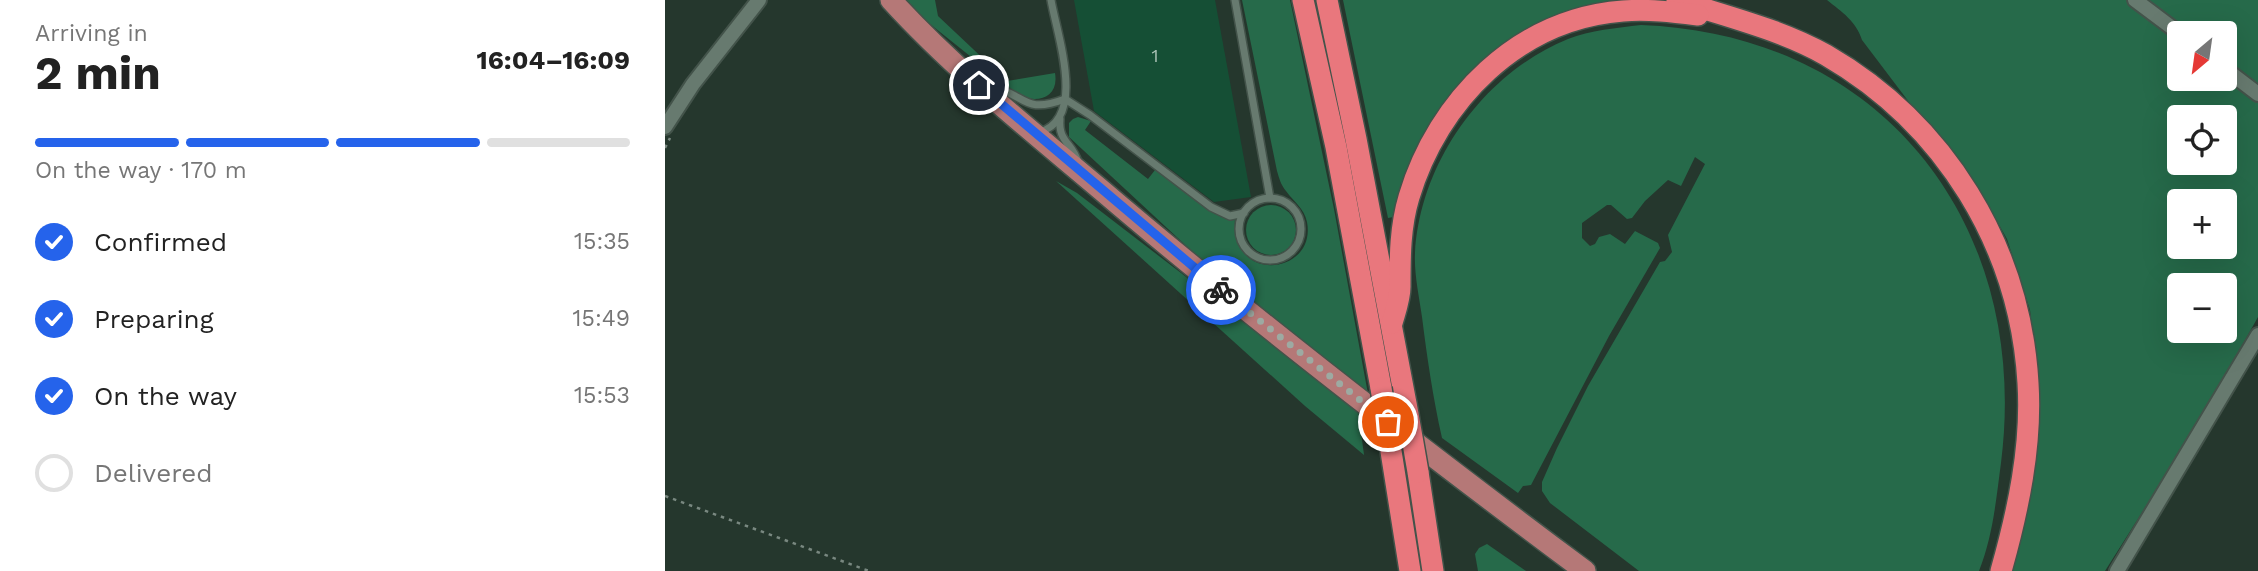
<!DOCTYPE html>
<html lang="en">
<head>
<meta charset="utf-8">
<style>
	body { margin:0; font-family:"Work Sans",sans-serif; background:#f2f2f2; color:#222; height:100vh; display:flex; flex-direction:column; font-size:26px; white-space:nowrap }
	* { box-sizing:border-box; margin:0 }
	p { font-size:23px; color:#767676 }
	.icon { flex:none; width:38px; height:38px; fill:none; stroke:currentColor; stroke-width:2; stroke-linecap:round; stroke-linejoin:round }
	.map { position:relative; flex:1; overflow:hidden }
	.panel { display:flex; flex-direction:column; background:#fff; width:665px }
	.panel>* { flex:none }
	.needle { width:46px; rotate:209deg }
	.controls { position:absolute; left:1502px; top:21px; display:grid; gap:14px }
	.controls a { display:grid; place-items:center; width:70px; height:70px; border-radius:7px; background:#fff; box-shadow:0 7px 28px #0002; font-size:35px }
	.pin { position:absolute; display:grid; place-items:center; width:60px; height:60px; color:#fff; margin:-30px; border:4px solid #fff; border-radius:50%; box-shadow:0 2px 7px #0007 }
	.courier { position:absolute; display:grid; place-items:center; width:70px; height:70px; margin:-35px; border:5px solid #2563eb; border-radius:50%; background:#fff; color:#222; box-shadow:0 2px 9px #0007 }
	.headline em { font-style:normal; font-weight:700 }
	.headline div { display:flex; flex-direction:column-reverse }
	.headline { display:flex; align-items:center; justify-content:space-between; height:119px; padding:0 35px }
	h1 { font-size:46px; font-weight:700; line-height:52px }
	.bar { display:grid; grid-template-columns:repeat(4,1fr); gap:10px 7px; align-content:center; height:84px; padding:0 35px }
	.bar i { height:9px; border-radius:5px; background:#e0e0e0 }
	.bar .current { background:#2563eb }
	.bar p { grid-column:span 4 }
	ol { padding:0 35px; list-style:none }
	li { display:flex; align-items:center; gap:21px; height:77px }
	li p { margin-inline-start:auto }
	li .icon { padding:7px; border-radius:50%; background:#2563eb; color:#fff; stroke-width:4 }
	li:last-child { color:#767676 }
	li i { width:38px; height:38px; border:4px solid #e0e0e0; border-radius:50% }
	main { display:flex; flex:1; min-height:0 }
	.map>svg:first-child { display:block }
	.green { fill:#266a4a; fill-rule:evenodd }
	.building { fill:#154f35 }
	.lines { fill:none; stroke-linecap:round; stroke-linejoin:round }
	.service-casing { stroke:#43534a; stroke-width:10 }
	.minor-casing { stroke:#43534a; stroke-width:18 }
	.primary-casing { stroke:#43534a; stroke-width:24 }
	.motorway-casing { stroke:#43534a; stroke-width:24 }
	.path { stroke:#798880; stroke-width:2.5; stroke-dasharray:3.5 5; stroke-linecap:butt }
	.service { stroke:#677a6f; stroke-width:7 }
	.minor { stroke:#677a6f; stroke-width:14 }
	.primary { stroke:#b57877; stroke-width:21 }
	.motorway { stroke:#e9777d; stroke-width:21 }
	.motorway-bridge-casing { stroke:#43534a; stroke-width:24; stroke-linecap:butt }
	.motorway-bridge { stroke:#e9777d; stroke-width:21 }
	.done { stroke:#9daaa2; stroke-width:7; stroke-dasharray:0 12.6 }
	.route { stroke:#2563eb; stroke-width:9 }
	.labels { text-anchor:middle; stroke-width:6; stroke-linejoin:round; paint-order:stroke }
	.number-label { font-size:18px; fill:#abc2b6 }
</style>
</head>
<body>
<main>
<section class="panel">
<div class="headline"><div><h1>2 min</h1><p>Arriving in</p></div><em>16:04–16:09</em></div>
<div class="bar"><i class="current"></i><i class="current"></i><i class="current"></i><i></i><p>On the way · 170 m</p></div>
<ol>
<li><svg class="icon" aria-label="check" viewBox="0 0 24 24"><path d="M5 12l5 5 9-10"/></svg>Confirmed<p>15:35</p></li>
<li><svg class="icon" aria-label="check" viewBox="0 0 24 24"><path d="M5 12l5 5 9-10"/></svg>Preparing<p>15:49</p></li>
<li><svg class="icon" aria-label="check" viewBox="0 0 24 24"><path d="M5 12l5 5 9-10"/></svg>On the way<p>15:53</p></li>
<li><i></i>Delivered</li>
</ol>
</section>
<div class="map">
<svg width="1593" height="571" viewBox="0 0 1593 571">
	<rect width="100%" height="100%" fill="#25372d"/>
	<g class="green">
		<path d="M235 0H270L273 16 342 81 390 73C394 96 375 104 355 96Z"/>
		<path d="M577 0H625L669 209 703 394 544 267 404 137V123L408 119 413 117 426 121 420 130 483 179 490 170 547 211 570 219C566 286 652 274 642 222 639 208 629 202 621 191 616 185 614 178 612 171Z"/>
		<polygon points="678,0 981,0 952,3 794,86 768,121 734,216 723,218"/>
		<path d="M1162 0H1593V317L1533 424 1440 571H1346L1372 430V368L1365 310 1342 239 1321 202 1290 155 1250 110 1197 40C1191 21 1177 12 1162 0ZM1514 33H1559V79H1514ZM1514 117H1559V163H1514ZM1514 201H1559V247H1514ZM1514 285H1559V331H1514Z"/>
		<path d="M976 25C1219 34 1366 226 1336 463 1331 500 1328 536 1314 571H974L885 503 877 491V482L892 448 923 386 995 262 1000 261 1007 252 1003 235 1040 164 1030 157 1016 186 1003 180 980 201 967 218 962 219 946 205H942L917 223V238L925 246 930 244 934 237 945 234 960 244 970 231 993 243 995 248 944 336 866 485 858 486 853 493 777 438C768 398 762 357 757 317 754 296 749 274 750 253 755 162 819 73 903 39 925 30 952 28 976 25Z"/>
		<polygon points="391,181 412,193 693,409 699,455 640,406"/>
		<circle cx="606" cy="230" r="25"/>
		<polygon points="822,544 861,571 813,571 810,554 814,548"/>
	</g>
	<polygon class="building" points="409,0 550,0 586,197 549,202 429,111"/>
	<g class="lines">
		<defs>
			<g id="service">
				<polyline points="570,0 605,198"/>
				<path d="M326 87C362 94 357 115 400 99"/>
				<polyline points="400,99 425,115 546,207 565,216 579,213"/>
				<path d="M395 119C393 142 407 142 413 162"/>
				<path d="M375 132C422 118 392 35 386 0"/>
				<circle cx="605" cy="229" r="31"/>
			</g>
			<g id="minor">
				<polyline points="1470,0 1514,33"/>
				<polyline points="1559,68 1593,94"/>
				<polyline points="0,127 28,84 94,0"/>
				<polyline points="1452,571 1593,335"/>
			</g>
			<path id="primary" d="M226 0C289 69 363 128 434 188 591 322 755 448 920 571"/>
			<g id="motorway">
				<polyline points="638,0 671,147 716,388"/>
				<polyline points="662,0 691,139 743,414"/>
				<path d="M1012 0C1062 17 1115 29 1161 55 1280 124 1355 246 1363 383 1367 446 1353 511 1336 571"/>
				<path d="M727 323C730 312 735 299 735 287 735 256 735 227 744 197 773 100 853 19 958 11 983 9 1008 12 1033 15"/>
				<polyline points="725,445 745,571"/>
				<polyline points="753,472 768,571"/>
			</g>
		</defs>
		<use href="#service" class="service-casing"/>
		<use href="#minor" class="minor-casing"/>
		<use href="#primary" class="primary-casing"/>
		<use href="#motorway" class="motorway-casing"/>
		<g class="path">
			<polyline points="0,148 5,138"/>
			<polyline points="0,496 204,571"/>
		</g>
		<use href="#service" class="service"/>
		<use href="#minor" class="minor"/>
		<use href="#primary" class="primary"/>
		<use href="#motorway" class="motorway"/>
		<defs>
			<g id="motorway-bridge">
				<polyline points="716,388 725,445"/>
				<polyline points="743,414 753,472"/>
			</g>
		</defs>
		<use href="#motorway-bridge" class="motorway-bridge-casing"/>
		<use href="#motorway-bridge" class="motorway-bridge"/>
	</g>
	<g class="lines">
		<polyline class="done" points="556,290 723,422"/>
		<polyline class="route" points="314,85 556,290"/>
	</g>
	<g class="labels">
		<g class="number-label">
			<text x="490" y="62">1</text>
		</g>
	</g>
</svg>
<div class="controls">
<a><svg class="needle" viewBox="-14 -14 28 28"><path d="M0-13l5 13h-10z" fill="#e53935"/><path d="M0 13l5-13h-10z" fill="#767676"/></svg></a>
<a><svg class="icon" aria-label="locate" viewBox="0 0 24 24"><circle cx="12" cy="12" r="6"/><path d="M12 2v4M12 18v4M2 12h4M18 12h4"/></svg></a>
<a>+</a>
<a>−</a>
</div>
<div class="pin" style="left:723px;top:422px;background:#ea580c"><svg class="icon" aria-label="bag" viewBox="0 0 24 24"><path d="M5 8h14l-1 12H6zM9 8a3 3 0 0 1 6 0"/></svg></div>
<div class="pin" style="left:314px;top:85px;background:#1f2937"><svg class="icon" aria-label="home" viewBox="0 0 24 24"><path d="M3 11l9-7 9 7M6 9v11h12V9"/></svg></div>
<div class="courier" style="left:556px;top:290px"><svg class="icon" aria-label="bike" viewBox="0 0 24 24"><circle cx="6" cy="16" r="4"/><circle cx="18" cy="16" r="4"/><path d="M6 16l4-8h5l3 8M10 8l3 8H6M13 5h3"/></svg></div>
</div>
</main>
</body>
</html>
